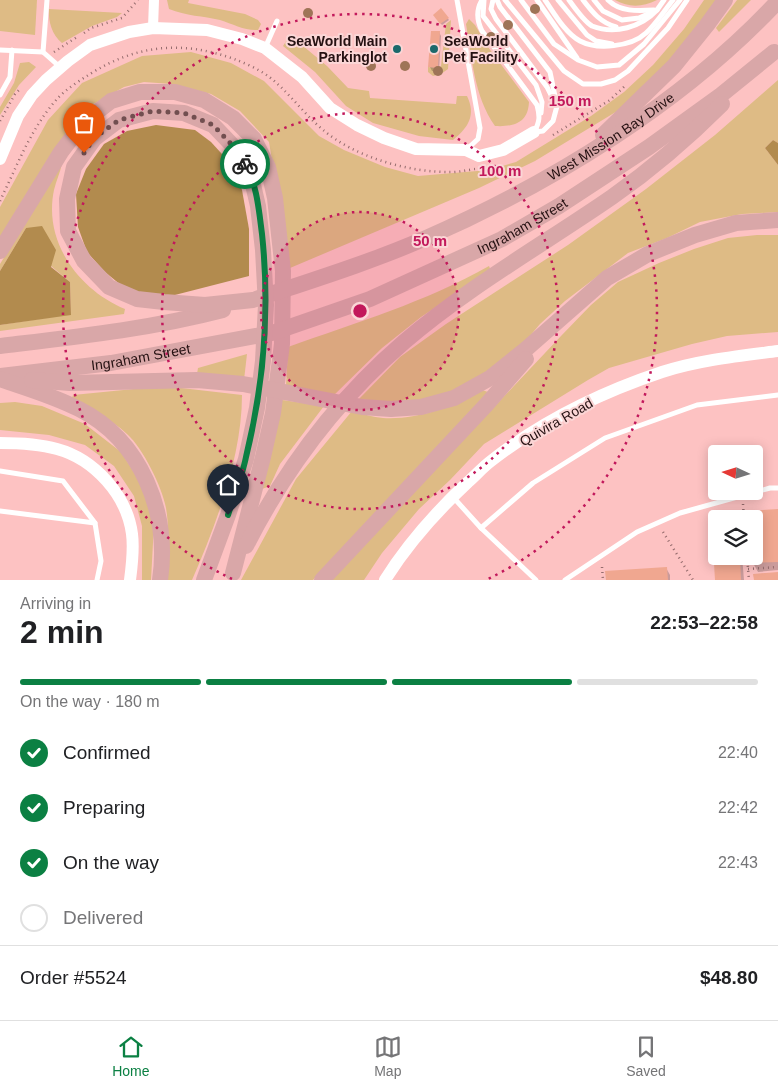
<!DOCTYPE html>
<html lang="en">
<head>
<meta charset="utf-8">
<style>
	body { margin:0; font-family:Helvetica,sans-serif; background:#f6f6f6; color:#202124; height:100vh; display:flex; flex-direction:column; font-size:19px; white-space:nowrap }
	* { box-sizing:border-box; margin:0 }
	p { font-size:16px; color:#757577 }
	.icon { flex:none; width:28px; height:28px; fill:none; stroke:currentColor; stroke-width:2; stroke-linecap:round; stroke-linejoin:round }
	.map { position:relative; height:580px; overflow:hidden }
	.side { display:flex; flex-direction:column; background:#fff; flex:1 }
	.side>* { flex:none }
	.needle { width:32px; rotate:274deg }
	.controls { position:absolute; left:708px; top:445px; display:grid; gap:10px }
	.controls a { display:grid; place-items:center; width:55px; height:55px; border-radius:5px; background:#fff; box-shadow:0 2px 12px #0003; font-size:25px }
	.pin { position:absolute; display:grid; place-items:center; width:42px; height:42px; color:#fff; margin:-51px -21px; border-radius:50% 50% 50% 0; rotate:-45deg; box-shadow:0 0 5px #0007 }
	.pin .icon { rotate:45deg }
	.courier { position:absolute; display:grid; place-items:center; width:50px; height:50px; margin:-25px; border:4px solid #0b8043; border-radius:50%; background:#fff; color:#222; box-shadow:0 1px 6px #0007 }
	.headline em { font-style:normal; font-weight:800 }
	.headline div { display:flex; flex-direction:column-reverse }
	.headline { display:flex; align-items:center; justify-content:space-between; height:85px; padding:0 20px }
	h1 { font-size:32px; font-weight:800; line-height:38px }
	.bar { display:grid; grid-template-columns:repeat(4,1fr); gap:8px 5px; align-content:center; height:60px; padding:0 20px }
	.bar i { height:6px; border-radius:4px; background:#e0e0e0 }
	.bar .selected { background:#0b8043 }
	.bar p { grid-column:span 4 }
	.line { display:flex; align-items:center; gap:12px; padding:0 20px; border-top:1px solid #e0e0e0 }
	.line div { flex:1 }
	ol { padding:0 20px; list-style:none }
	li { display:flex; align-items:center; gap:15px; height:55px }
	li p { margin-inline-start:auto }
	li .icon { padding:5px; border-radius:50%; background:#0b8043; color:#fff; stroke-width:4 }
	li:last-child { color:#757577 }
	li i { width:28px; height:28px; border:2px solid #e0e0e0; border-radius:50% }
	.menu { display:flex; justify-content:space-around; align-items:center; height:70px; border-top:1px solid #e0e0e0; background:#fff; font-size:14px; color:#757577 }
	.menu a { display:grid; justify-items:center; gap:2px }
	.menu .selected { color:#0b8043 }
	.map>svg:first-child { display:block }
	.green { fill:#debb85 }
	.forest { fill:#b28b4e }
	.shadow { fill:#0003 }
	.building { fill:#f0a790 }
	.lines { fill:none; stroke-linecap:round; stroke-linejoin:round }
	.path { stroke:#956c6d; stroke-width:2.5; stroke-dasharray:1 4; stroke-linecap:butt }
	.service { stroke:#fff; stroke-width:5 }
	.minor { stroke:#fff; stroke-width:10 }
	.tertiary { stroke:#fff; stroke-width:12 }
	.primary { stroke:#d9a7a8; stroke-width:16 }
	.tree { fill:#9e7457 }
	.done { stroke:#714f50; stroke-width:5; stroke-dasharray:0 9 }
	.route { stroke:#0b8043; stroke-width:6 }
	.ring { fill:none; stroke:#c2185b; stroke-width:2.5; stroke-dasharray:2.5 5 }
	.poi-dot { fill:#1b696b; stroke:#fbd6d6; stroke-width:2 }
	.labels { text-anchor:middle; stroke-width:4; stroke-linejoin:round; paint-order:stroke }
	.poi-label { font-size:14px; font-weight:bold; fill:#251112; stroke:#fbd6d6; text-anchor:end }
	.street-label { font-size:14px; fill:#251112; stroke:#fbd6d6 }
	.centre { fill:#c2185b; stroke:#fbd6d6; stroke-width:2.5 }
	.ring-label { font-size:15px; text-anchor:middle; font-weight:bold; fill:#c2185b; stroke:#fbd6d6; stroke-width:4; stroke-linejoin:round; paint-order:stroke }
</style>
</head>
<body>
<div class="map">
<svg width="778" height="580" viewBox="0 0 778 580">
	<rect width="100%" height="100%" fill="#fdc2c2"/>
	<g class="green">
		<polygon points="0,0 37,0 35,35 0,31"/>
		<path d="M167 0H189L188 3 245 14 258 20 261 24 258 30C245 31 233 24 220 20 203 16 186 16 169 9Z"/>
		<path d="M615 0H657C642 7 630 8 615 0Z"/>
		<polygon points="704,0 717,0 667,65 619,110 535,161 479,188 290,268 269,142 240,111 211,94 172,84 144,82 124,87 88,107 71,125 0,240 0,207 48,120 82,83 142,56 191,52 231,63 264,81 319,136 344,150 385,167 418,176 489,170 516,162 591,116 624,92 653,65 684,29"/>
		<polygon points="737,0 751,0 719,32 716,28"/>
		<path d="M49 9 122 13 117 17 92 26 62 43C52 35 48 21 49 9Z"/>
		<path d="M469 19 475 25 488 47 529 102C528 123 514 127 495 126 474 96 472 58 466 24Z"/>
		<polygon points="451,20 448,69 441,74 433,76 428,72 428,67 438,68 441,66 446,24"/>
		<path d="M290 35 327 66 348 88 369 91 370 98 456 104 457 96H467C476 115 469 127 453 140L419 136 373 123 346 106 315 72 283 46Z"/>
		<polygon points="29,62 36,67 19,85 0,115 0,107 14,83 20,63"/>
		<polygon points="778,80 778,143 773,140 765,148 778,165 778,212 742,214 700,222 667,238 628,253 565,301 540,324 524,343 483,375 457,390 425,400 383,402 359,399 400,357 446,324 568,245 646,189 715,135"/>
		<path d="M62 164C60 173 56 181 54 190 43 242 79 290 125 309L124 314 0 331V325L71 314 70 282 51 266 26 228 0 271V264Z"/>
		<polygon points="757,235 778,235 778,332 727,336 692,344 609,368 588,380 484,444 450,480 419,509 382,553 364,580 331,580 561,336 591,305 618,282 659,263 694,249 728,238"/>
		<path d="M489 266 491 271 421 317 382 348 331 398 286 387 288 347C355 323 426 302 489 266Z"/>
		<polygon points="247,354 244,380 197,374 198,368"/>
		<path d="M164 386 242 395C242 456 216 525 192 580H165C167 556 170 531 166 508 162 487 143 448 127 434 111 419 91 409 71 401L73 395Z"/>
		<path d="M482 390 488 392 313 580H241L296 479 352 411C362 414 373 417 383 418 416 420 455 407 482 390Z"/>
		<polygon points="282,400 324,406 280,464 270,486 262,489"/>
		<polygon points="15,402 42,406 85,424 121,452 144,488 154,524 151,580 142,580 142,526 134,496 114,466 85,445 49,435 0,430 0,403"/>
	</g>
	<g class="forest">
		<polygon points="156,125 195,130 211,142 232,165 242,190 249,229 249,276 167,297 127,290 105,272 87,252 78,227 76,194 86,169 104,144 127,131"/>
		<polygon points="773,140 778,143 778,165 765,148"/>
		<polygon points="42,226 56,250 51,267 70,282 71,315 0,325 0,271 26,228"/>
	</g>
	<g class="shadow">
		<polygon points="441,10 449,20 442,25 434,15"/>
		<polygon points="439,32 441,36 439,72 432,71 430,67"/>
		<polygon points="778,510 778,570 758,572 753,563 754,519"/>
		<polygon points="736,514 739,519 716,519 716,556 742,556 744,580 716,580 712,515"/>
		<polygon points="666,568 670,575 670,580 607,580"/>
	</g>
	<g class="building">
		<polygon points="441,8 449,18 440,24 433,15"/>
		<polygon points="431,31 440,31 438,68 428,67"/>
		<polygon points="778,509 778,562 752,563 752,556 754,556 754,519 749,519 749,511"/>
		<polygon points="737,512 737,519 716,519 716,556 740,556 741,580 715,580 711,514"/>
		<polygon points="667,567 668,580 606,580 605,571"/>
		<polygon points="778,572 778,580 754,580 753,574"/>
	</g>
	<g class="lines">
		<g class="path">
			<polyline points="84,33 91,28 122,18 138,0"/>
			<polyline points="54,52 77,37"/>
			<polyline points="0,121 15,94 20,89"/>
			<polyline points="553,135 610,100 626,85"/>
			<path d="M0 201C17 166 31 128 57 99 66 89 79 81 90 74 136 45 182 40 234 59 245 63 258 69 268 76 288 91 302 112 322 129 354 157 410 173 452 172 460 172 467 170 475 169"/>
			<polyline points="743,504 744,519"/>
			<polyline points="663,532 693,580"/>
			<polyline points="747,556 749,580"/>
			<polyline points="602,567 603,580"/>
			<polyline points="748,569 778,567"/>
		</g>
		<g class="service">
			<polyline points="47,0 43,52 60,67"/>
			<polyline points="457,0 480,128 478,139 466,150"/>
			<path d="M482 0C476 10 477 21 482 31L537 105C540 116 540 122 534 132"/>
			<polyline points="484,0 483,16 536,85 542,102 541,113"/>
			<polyline points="493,0 491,9 496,19 547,87 553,99"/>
			<polyline points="497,0 500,7 550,72 557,106 553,121 543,131 535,132"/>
			<polyline points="505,0 564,71 583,84 601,84 615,80 628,71 668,28 687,0"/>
			<polyline points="521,0 554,44 578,60 597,67 619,65 644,44 680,0"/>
			<polyline points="537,0 577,58"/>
			<path d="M545 0C554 13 565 33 580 41 597 50 631 47 646 33 656 24 664 11 673 0"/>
			<polyline points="558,0 587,35 596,41 612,44"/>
			<path d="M569 0C574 7 585 22 592 26 615 35 641 27 657 10"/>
			<path d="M583 0C593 13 600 22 616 27"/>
			<polyline points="594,0 603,11 622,20 639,18 657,10 664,0"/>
			<path d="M608 0C620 12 637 11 654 10"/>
			<polyline points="265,48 277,21"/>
			<polyline points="0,50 43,52"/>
			<polyline points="0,95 10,77 12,50"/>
			<polyline points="0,471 63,481 95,523 101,561 97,580"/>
			<polyline points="453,497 481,528 536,580"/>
			<polyline points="0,511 95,523"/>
			<polyline points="481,528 533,483 605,438 697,405 778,395"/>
			<polyline points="565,580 637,532 680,513 770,488 778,488"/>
		</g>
		<polyline class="minor" points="153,28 154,0"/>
		<g class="tertiary">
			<polyline points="0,159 18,116 32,95 46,80 68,61 90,45 129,32 153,28 207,30 242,39 265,48 302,77 330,108 357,125 384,138 416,149 466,150 479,156 503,150 534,132"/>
			<path d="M0 443C19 443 39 444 57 449 94 459 127 495 132 534 134 549 132 565 130 580"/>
			<path d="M385 580C408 543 437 511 468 482 476 475 483 467 491 461 541 422 602 392 662 372 700 360 739 356 778 351"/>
		</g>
		<g class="primary">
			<polyline points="603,135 674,66 707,25 725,0"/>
			<polyline points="0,251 61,152 84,122 111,101 140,92 175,92 204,100 233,118 254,139 268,167 275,198 283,271 282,344 273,413 263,457 233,573"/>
			<path id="s1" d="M256 299C313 280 371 262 426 238 552 183 684 102 778 1"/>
			<path d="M0 346C75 337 150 329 223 310"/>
			<path id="s2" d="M0 376 111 363 272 333 370 299 502 239 559 206 649 147 721 95 774 52"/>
			<path d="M0 379C26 388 54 396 79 409 141 440 170 513 160 580"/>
			<polyline points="32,380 70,383 197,380 243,384 362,407 391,409 421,407 454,398 490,378 525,350 607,278 648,254 695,235 736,223 778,220"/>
			<path d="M246 546C285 469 339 398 404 342 468 287 544 244 612 197 652 169 688 138 722 104"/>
			<polyline points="204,580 228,515 246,459 257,408 263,361 266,305 263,250 258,206 250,172 234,147 213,125 184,113 153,111 119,120 94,139 74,167 67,199 68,231 84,261 109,287 137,299 164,302 205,305 253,300"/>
			<polyline points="322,580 487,404 526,359"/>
		</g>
	</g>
	<g class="tree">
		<circle cx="535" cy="9" r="5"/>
		<circle cx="308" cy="13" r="5"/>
		<circle cx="508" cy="25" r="5"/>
		<circle cx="491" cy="37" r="5"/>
		<circle cx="341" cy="40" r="5"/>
		<circle cx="371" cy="66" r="5"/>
		<circle cx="405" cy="66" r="5"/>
		<circle cx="438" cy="71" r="5"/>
	</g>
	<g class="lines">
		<polyline class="done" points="84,153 94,138 119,120 153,111 184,113 213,125 234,147 245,164"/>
		<path class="route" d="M228 515C234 496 242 477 246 457 264 384 270 309 262 234 259 211 257 184 245 164"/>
	</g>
	<circle cx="360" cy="311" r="99" fill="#c2185b" fill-opacity=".12"/>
	<g class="ring">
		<circle cx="360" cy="311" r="99"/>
		<circle cx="360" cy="311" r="198"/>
		<path d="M232 579A297 297 0 1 1 488 579"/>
	</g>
	<g class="poi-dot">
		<circle cx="397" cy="49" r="5"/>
		<circle cx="434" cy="49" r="5"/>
	</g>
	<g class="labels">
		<g class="poi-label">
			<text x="387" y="46">SeaWorld Main<tspan x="387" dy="16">Parkinglot</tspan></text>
			<text x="444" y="46" text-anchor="start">SeaWorld<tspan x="444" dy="16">Pet Facility</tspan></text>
		</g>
		<g class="street-label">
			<text dy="5" stroke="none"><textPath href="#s1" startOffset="392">West Mission Bay Drive</textPath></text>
			<text dy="5" stroke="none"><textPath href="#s2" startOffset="548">Ingraham Street</textPath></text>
			<text dy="5" stroke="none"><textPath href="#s2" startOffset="142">Ingraham Street</textPath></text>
			<text transform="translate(556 422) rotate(-30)" y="5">Quivira Road</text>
		</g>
	</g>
	<circle cx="360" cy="311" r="8" class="centre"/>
	<g class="ring-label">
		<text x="570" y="106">150 m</text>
		<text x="500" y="176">100 m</text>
		<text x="430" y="246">50 m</text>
	</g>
</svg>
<div class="controls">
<a><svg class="needle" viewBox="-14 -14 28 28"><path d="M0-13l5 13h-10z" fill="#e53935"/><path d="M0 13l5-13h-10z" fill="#757577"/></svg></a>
<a><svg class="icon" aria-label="layers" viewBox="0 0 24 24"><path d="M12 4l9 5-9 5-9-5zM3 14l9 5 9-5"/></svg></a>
</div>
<div class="pin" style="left:84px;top:153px;background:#ea580c"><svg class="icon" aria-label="bag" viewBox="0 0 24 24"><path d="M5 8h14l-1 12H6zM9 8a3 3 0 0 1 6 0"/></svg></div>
<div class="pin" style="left:228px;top:515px;background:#1f2937"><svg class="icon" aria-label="home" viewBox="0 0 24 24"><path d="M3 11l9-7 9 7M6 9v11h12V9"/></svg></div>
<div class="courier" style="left:245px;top:164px"><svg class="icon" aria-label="bike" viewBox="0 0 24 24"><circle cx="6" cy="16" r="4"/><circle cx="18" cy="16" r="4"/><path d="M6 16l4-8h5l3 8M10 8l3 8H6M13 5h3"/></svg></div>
</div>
<section class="side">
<div class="headline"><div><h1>2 min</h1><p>Arriving in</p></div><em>22:53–22:58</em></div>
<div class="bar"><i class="selected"></i><i class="selected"></i><i class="selected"></i><i></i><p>On the way · 180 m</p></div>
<ol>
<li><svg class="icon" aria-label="check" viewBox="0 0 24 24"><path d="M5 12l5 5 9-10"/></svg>Confirmed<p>22:40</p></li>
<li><svg class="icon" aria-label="check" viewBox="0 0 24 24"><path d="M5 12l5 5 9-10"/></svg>Preparing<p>22:42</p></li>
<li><svg class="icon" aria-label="check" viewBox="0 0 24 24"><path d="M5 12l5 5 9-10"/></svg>On the way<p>22:43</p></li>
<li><i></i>Delivered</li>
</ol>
<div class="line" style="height:65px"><div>Order #5524</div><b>$48.80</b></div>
</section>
<nav class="menu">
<a class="selected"><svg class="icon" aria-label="home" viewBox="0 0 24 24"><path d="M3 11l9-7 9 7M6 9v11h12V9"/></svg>Home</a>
<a><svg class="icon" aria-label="map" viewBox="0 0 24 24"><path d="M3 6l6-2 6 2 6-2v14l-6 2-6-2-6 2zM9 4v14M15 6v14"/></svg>Map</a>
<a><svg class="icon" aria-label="saved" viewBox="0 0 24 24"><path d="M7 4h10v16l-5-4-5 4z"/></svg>Saved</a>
</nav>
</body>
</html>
